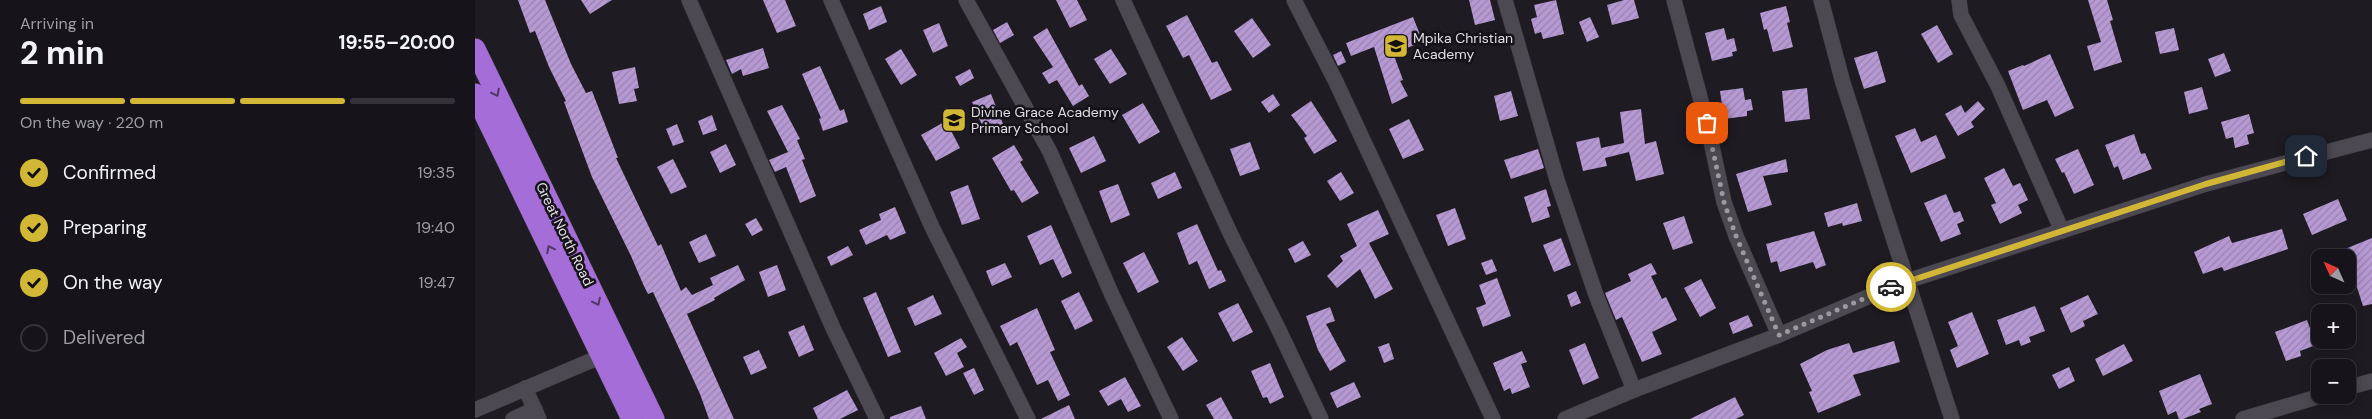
<!DOCTYPE html>
<html lang="en">
<head>
<meta charset="utf-8">
<style>
	body { margin:0; font-family:"DM Sans",sans-serif; background:#1f1d23; color:#f1f3f6; height:100vh; display:flex; flex-direction:column; font-size:19px; white-space:nowrap }
	* { box-sizing:border-box; margin:0 }
	p { font-size:16px; color:#9e9ea2 }
	.icon { flex:none; width:28px; height:28px; fill:none; stroke:currentColor; stroke-width:2; stroke-linecap:round; stroke-linejoin:round }
	.map { position:relative; flex:1; overflow:hidden }
	.drawer { display:flex; flex-direction:column; background:#16141a; width:475px }
	.drawer>* { flex:none }
	.needle { width:32px; rotate:315deg }
	.buttons { position:absolute; left:1836px; top:249px; display:grid; gap:10px }
	.buttons a { display:grid; place-items:center; width:45px; height:45px; border-radius:10px; background:#16141a; box-shadow:0 2px 12px #0003,0 0 0 1px #353339; font-size:25px }
	.pin { position:absolute; display:grid; place-items:center; width:42px; height:42px; color:#fff; margin:-21px; border-radius:10px; box-shadow:0 2px 8px #0006 }
	.courier { position:absolute; display:grid; place-items:center; width:50px; height:50px; margin:-25px; border:4px solid #d2b736; border-radius:50%; background:#fff; color:#222; box-shadow:0 1px 6px #0007 }
	.headline em { font-style:normal; font-weight:700 }
	.headline div { display:flex; flex-direction:column-reverse }
	.headline { display:flex; align-items:center; justify-content:space-between; height:85px; padding:0 20px }
	h1 { font-size:32px; font-weight:700; line-height:38px }
	.bar { display:grid; grid-template-columns:repeat(4,1fr); gap:8px 5px; align-content:center; height:60px; padding:0 20px }
	.bar i { height:6px; border-radius:4px; background:#353339 }
	.bar .active { background:#d2b736 }
	.bar p { grid-column:span 4 }
	ol { padding:0 20px; list-style:none }
	li { display:flex; align-items:center; gap:15px; height:55px }
	li p { margin-inline-start:auto }
	li .icon { padding:5px; border-radius:50%; background:#d2b736; color:#111; stroke-width:4 }
	li:last-child { color:#9e9ea2 }
	li i { width:28px; height:28px; border:2px solid #353339; border-radius:50% }
	main { display:flex; flex:1; min-height:0 }
	.map>svg:first-child { display:block }
	.building { fill:url(#building-hatch) }
	.lines { fill:none; stroke-linecap:round; stroke-linejoin:round }
	.minor-casing { stroke:#38353a; stroke-width:16 }
	.highway-casing { stroke:#38353a; stroke-width:22 }
	.minor { stroke:#4d4952; stroke-width:15 }
	.highway { stroke:#a56dd7; stroke-width:21 }
	.oneway { stroke:#4f3665 }
	.done { stroke:#9c999f; stroke-width:5; stroke-dasharray:0 9 }
	.route { stroke:#d2b736; stroke-width:6 }
	.labels { text-anchor:middle; stroke-width:5; stroke-linejoin:round; paint-order:stroke }
	.poi-label { font-size:14px; fill:#e0dde2; stroke:#151219; text-anchor:start }
	.street-label { font-size:14px; fill:#e0dde2; stroke:#151219 }
</style>
</head>
<body>
<main>
<section class="drawer">
<div class="headline"><div><h1>2 min</h1><p>Arriving in</p></div><em>19:55–20:00</em></div>
<div class="bar"><i class="active"></i><i class="active"></i><i class="active"></i><i></i><p>On the way · 220 m</p></div>
<ol>
<li><svg class="icon" aria-label="check" viewBox="0 0 24 24"><path d="M5 12l5 5 9-10"/></svg>Confirmed<p>19:35</p></li>
<li><svg class="icon" aria-label="check" viewBox="0 0 24 24"><path d="M5 12l5 5 9-10"/></svg>Preparing<p>19:40</p></li>
<li><svg class="icon" aria-label="check" viewBox="0 0 24 24"><path d="M5 12l5 5 9-10"/></svg>On the way<p>19:47</p></li>
<li><i></i>Delivered</li>
</ol>
</section>
<div class="map">
<svg width="1897" height="419" viewBox="0 0 1897 419">
	<defs>
		<pattern id="building-hatch" width="6" height="6" patternUnits="userSpaceOnUse" patternTransform="scale(1.25)"><rect width="6" height="6" fill="#b699d3"/><path d="M-1 1l2-2M0 6l6-6M5 7l2-2" fill="none" stroke="#9983af"/></pattern>
	</defs>
	<rect width="100%" height="100%" fill="#1e1b22"/>
	<g class="building">
		<polygon points="43,0 70,0 96,64 111,93 117,91 143,158 141,158 183,246 186,244 206,291 211,287 217,295 238,285 235,278 263,265 270,280 239,298 240,300 212,314 259,419 234,419 225,394 178,292 173,294 168,284 156,256 117,177 89,102 91,101 74,67 60,31 55,33"/>
		<polygon points="106,0 137,0 115,14"/>
		<polygon points="288,0 310,0 321,26 302,33"/>
		<polygon points="581,0 602,0 612,20 595,28"/>
		<polygon points="994,0 1015,0 1020,20 1000,25"/>
		<polygon points="1081,0 1089,34 1068,39 1066,32 1060,34 1056,19 1062,17 1059,5"/>
		<polygon points="1149,0 1159,0 1164,18 1137,25 1132,5"/>
		<polygon points="1613,0 1632,0 1638,20 1635,21 1647,62 1619,71 1612,46 1626,42"/>
		<polygon points="406,6 412,22 394,30 388,14"/>
		<polygon points="1311,6 1315,22 1312,23 1318,47 1298,52 1292,29 1289,30 1285,13"/>
		<polygon points="712,15 737,63 742,61 757,90 736,100 714,55 708,58 691,26"/>
		<polygon points="938,17 948,42 918,53 928,80 925,81 933,96 917,104 899,47 876,56 871,43"/>
		<polygon points="1115,17 1124,37 1112,42 1104,22"/>
		<polygon points="777,18 796,45 778,58 759,31"/>
		<polygon points="532,22 539,35 525,43 518,30"/>
		<polygon points="464,23 473,46 458,53 448,30"/>
		<polygon points="1462,25 1478,54 1463,63 1446,34"/>
		<polygon points="572,28 604,86 607,84 614,96 598,106 582,80 574,84 567,73 578,67 558,37"/>
		<polygon points="1249,28 1252,40 1259,38 1262,51 1257,52 1258,56 1237,61 1230,33"/>
		<polygon points="1699,28 1704,50 1685,54 1680,32"/>
		<polygon points="288,48 294,68 268,76 266,69 257,74 251,60"/>
		<polygon points="426,49 442,75 426,85 410,59"/>
		<polygon points="636,49 652,74 635,84 619,59"/>
		<polygon points="866,51 871,62 863,66 858,55"/>
		<polygon points="1402,51 1411,82 1389,89 1379,58"/>
		<polygon points="1749,53 1756,71 1740,77 1733,59"/>
		<polygon points="1575,54 1599,108 1580,117 1572,100 1548,110 1533,71 1548,65 1549,66"/>
		<polygon points="345,66 365,111 369,109 373,122 348,131 344,119 346,118 327,74"/>
		<polygon points="160,67 164,88 159,89 162,101 144,104 137,72"/>
		<polygon points="495,69 499,78 485,86 480,77"/>
		<polygon points="1727,87 1733,109 1714,114 1709,92"/>
		<polygon points="1268,88 1270,100 1276,99 1278,110 1272,111 1272,116 1249,119 1245,91"/>
		<polygon points="1332,88 1335,119 1310,122 1307,91"/>
		<polygon points="1036,91 1043,116 1025,121 1019,96"/>
		<polygon points="516,94 528,124 510,132 497,102"/>
		<polygon points="798,94 805,105 794,113 786,102"/>
		<polygon points="836,101 862,141 839,154 829,138 832,136 816,115"/>
		<polygon points="1503,101 1510,109 1496,122 1499,127 1483,136 1470,114 1486,105 1490,113"/>
		<polygon points="668,103 685,132 664,144 647,115"/>
		<polygon points="307,105 325,139 322,140 330,159 327,160 341,196 325,203 311,167 300,172 294,160 313,152 292,111"/>
		<polygon points="1166,109 1170,144 1181,141 1189,174 1161,181 1154,152 1130,158 1132,166 1108,171 1101,142 1124,137 1126,148 1149,143 1145,112"/>
		<polygon points="1774,114 1779,133 1772,135 1774,144 1760,148 1758,137 1751,139 1746,122"/>
		<polygon points="237,115 242,130 228,135 223,121"/>
		<polygon points="934,119 949,150 928,159 914,129"/>
		<polygon points="471,121 485,148 461,161 446,135"/>
		<polygon points="202,124 209,142 198,146 191,129"/>
		<polygon points="1440,128 1446,142 1461,135 1471,158 1436,173 1420,136"/>
		<polygon points="1659,134 1666,154 1670,153 1677,169 1648,180 1643,166 1639,168 1630,145"/>
		<polygon points="619,136 631,161 606,173 594,148"/>
		<polygon points="775,142 785,169 765,176 755,149"/>
		<polygon points="251,144 261,165 245,173 235,152"/>
		<polygon points="539,145 548,160 545,162 564,193 547,203 539,190 536,191 517,158"/>
		<polygon points="1063,149 1069,168 1036,179 1029,160"/>
		<polygon points="1603,149 1619,185 1599,194 1589,172 1587,173 1580,159"/>
		<polygon points="198,159 212,187 196,194 182,167"/>
		<polygon points="1311,159 1313,172 1288,176 1297,205 1273,212 1261,174"/>
		<polygon points="1529,168 1538,186 1545,183 1553,200 1543,205 1547,213 1525,224 1516,205 1521,203 1509,178"/>
		<polygon points="700,172 707,188 683,199 676,183"/>
		<polygon points="866,172 879,193 865,201 852,181"/>
		<polygon points="643,184 655,215 636,223 624,191"/>
		<polygon points="493,185 505,219 487,225 475,192"/>
		<polygon points="1071,189 1076,206 1072,207 1075,217 1057,223 1049,197"/>
		<polygon points="1471,194 1479,213 1485,211 1489,221 1482,224 1486,234 1466,242 1449,203"/>
		<polygon points="1863,199 1872,220 1837,235 1828,214"/>
		<polygon points="1382,203 1387,221 1368,226 1367,223 1353,227 1349,213"/>
		<polygon points="420,207 431,233 415,240 412,235 391,245 384,230 406,220 404,214"/>
		<polygon points="980,208 991,239 973,246 961,215"/>
		<polygon points="903,210 914,234 894,243 918,289 900,299 885,269 862,288 852,276 868,261 865,256 882,246 872,224"/>
		<polygon points="1209,216 1218,243 1198,250 1188,223"/>
		<polygon points="281,218 288,230 277,236 270,224"/>
		<polygon points="722,224 743,271 746,270 751,281 734,289 722,261 714,265 702,233"/>
		<polygon points="576,225 597,273 587,278 578,259 565,265 552,236"/>
		<polygon points="1807,229 1813,249 1749,271 1747,267 1728,274 1719,252 1754,236 1757,243"/>
		<polygon points="1339,231 1351,265 1341,269 1338,262 1305,272 1302,261 1296,263 1291,244"/>
		<polygon points="231,234 241,256 224,263 214,242"/>
		<polygon points="1086,238 1096,265 1079,272 1068,245"/>
		<polygon points="1897,238 1897,304 1888,306 1878,275 1881,274 1870,249"/>
		<polygon points="828,241 836,255 820,263 813,249"/>
		<polygon points="373,246 378,255 356,266 352,257"/>
		<polygon points="669,252 684,282 663,293 648,263"/>
		<polygon points="1017,259 1022,271 1011,275 1006,263"/>
		<polygon points="530,263 537,277 517,286 511,271"/>
		<polygon points="1176,263 1182,274 1176,276 1187,299 1191,297 1202,320 1177,332 1187,354 1167,362 1147,317 1141,320 1130,293 1156,281 1153,274"/>
		<polygon points="302,265 311,290 293,297 284,272"/>
		<polygon points="1022,278 1036,316 1008,327 1001,308 1011,304 1004,285"/>
		<polygon points="1226,279 1241,308 1225,317 1209,288"/>
		<polygon points="1101,291 1106,303 1096,307 1092,295"/>
		<polygon points="401,292 426,352 413,357 388,298"/>
		<polygon points="604,292 618,321 600,330 586,301"/>
		<polygon points="458,295 467,314 440,326 432,308"/>
		<polygon points="1613,295 1623,314 1608,321 1610,326 1596,333 1585,308"/>
		<polygon points="763,303 778,332 758,342 743,313"/>
		<polygon points="1560,306 1570,331 1554,337 1556,342 1546,346 1544,340 1531,345 1522,320"/>
		<polygon points="855,307 860,321 851,324 871,361 855,371 843,350 831,316"/>
		<polygon points="562,308 580,350 575,352 595,395 583,401 573,380 562,385 542,342 535,346 525,326"/>
		<polygon points="1497,312 1514,354 1482,368 1475,350 1483,346 1473,322"/>
		<polygon points="1273,315 1278,326 1258,334 1254,323"/>
		<polygon points="1832,320 1841,345 1825,351 1826,356 1811,361 1800,332"/>
		<polygon points="329,325 339,350 324,357 313,332"/>
		<polygon points="707,337 723,361 708,371 692,347"/>
		<polygon points="486,338 492,347 482,353 489,367 471,376 459,353"/>
		<polygon points="1419,341 1425,362 1378,375 1386,395 1343,413 1334,392 1337,391 1325,364 1352,350 1374,343 1378,353"/>
		<polygon points="914,343 919,359 909,363 903,347"/>
		<polygon points="1110,343 1124,378 1108,385 1094,350"/>
		<polygon points="1649,344 1658,361 1628,376 1620,359"/>
		<polygon points="284,350 292,368 276,375 268,357"/>
		<polygon points="1047,351 1052,362 1046,364 1055,387 1037,394 1035,388 1029,391 1018,363"/>
		<polygon points="795,363 809,397 795,404 792,397 788,398 776,371"/>
		<polygon points="1594,367 1600,381 1584,389 1577,375"/>
		<polygon points="499,368 509,390 499,395 488,373"/>
		<polygon points="1725,374 1737,404 1724,409 1726,412 1708,419 1704,419 1701,411 1693,415 1684,391"/>
		<polygon points="650,377 666,406 653,412 646,399 633,406 624,391"/>
		<polygon points="879,382 886,397 862,408 855,393"/>
		<polygon points="372,390 383,410 365,419 343,419 338,408"/>
		<polygon points="746,397 758,419 739,419 731,405"/>
		<polygon points="1260,397 1269,415 1261,419 1215,419"/>
		<polygon points="594,405 600,419 566,419"/>
		<polygon points="446,406 451,419 415,419 415,417"/>
	</g>
	<g class="lines">
		<defs>
			<g id="minor">
				<polyline points="214,0 358,328 402,419"/>
				<polyline points="356,0 457,227 553,419"/>
				<polyline points="491,0 575,152 637,295 696,419"/>
				<polyline points="648,0 756,235 803,328 846,419"/>
				<polyline points="819,0 861,82 1018,419"/>
				<polyline points="1030,0 1082,180 1121,295 1159,390"/>
				<polyline points="1199,0 1232,123 1249,202 1261,236 1304,335"/>
				<polyline points="1346,0 1368,83 1477,419"/>
				<polyline points="1484,0 1486,15 1523,86 1587,231"/>
				<polyline points="50,388 64,419"/>
				<polyline points="1872,388 1897,381"/>
				<polyline points="0,410 127,356"/>
				<polyline points="38,419 60,409"/>
				<polyline points="1090,419 1159,390 1304,335 1423,284 1731,184 1897,140"/>
				<polyline points="1768,419 1849,395"/>
			</g>
			<g id="highway">
				<polyline points="0,49 179,419"/>
				<polyline points="0,94 157,419"/>
			</g>
		</defs>
		<use href="#minor" class="minor-casing"/>
		<use href="#highway" class="highway-casing"/>
		<use href="#minor" class="minor"/>
		<use href="#highway" class="highway"/>
	</g>
	<defs><path id="oneway-chevron" d="M-2-3.5L2.5 0L-2 3.5" fill="none" stroke-width="1.6" stroke-linecap="round" stroke-linejoin="round" transform="scale(1.25)"/></defs>
	<g class="oneway">
		<use href="#oneway-chevron" transform="translate(21 93) rotate(64)"/>
		<use href="#oneway-chevron" transform="translate(75 249) rotate(-116)"/>
		<use href="#oneway-chevron" transform="translate(122 302) rotate(64)"/>
	</g>
	<g class="lines">
		<polyline class="done" points="1232,123 1249,202 1261,236 1304,335 1416,287"/>
		<polyline class="route" points="1416,287 1731,184 1831,156"/>
	</g>
	<defs>
		<symbol id="school-square" viewBox="-11 -11 22 22"><rect x="-9" y="-9" width="18" height="18" rx="4" fill="#d2b736" stroke="#151219"/><path d="M0-5L7-2L0 1L-7-2ZM-4 1L0 2.5L4 1V4Q0 6-4 4Z" fill="#111"/></symbol>
	</defs>
	<g fill-rule="evenodd">
		<use href="#school-square" x="907" y="32" width="28" height="28"/>
		<use href="#school-square" x="465" y="106" width="28" height="28"/>
	</g>
	<g class="labels">
		<g class="poi-label">
			<text x="938" y="43">Mpika Christian<tspan x="938" dy="16">Academy</tspan></text>
			<text x="496" y="117">Divine Grace Academy<tspan x="496" dy="16">Primary School</tspan></text>
		</g>
		<g class="street-label">
			<text transform="translate(90 234) rotate(64)" y="5">Great North Road</text>
		</g>
	</g>
</svg>
<div class="buttons">
<a><svg class="needle" viewBox="-14 -14 28 28"><path d="M0-13l5 13h-10z" fill="#e53935"/><path d="M0 13l5-13h-10z" fill="#9e9ea2"/></svg></a>
<a>+</a>
<a>−</a>
</div>
<div class="pin" style="left:1232px;top:123px;background:#ea580c"><svg class="icon" aria-label="bag" viewBox="0 0 24 24"><path d="M5 8h14l-1 12H6zM9 8a3 3 0 0 1 6 0"/></svg></div>
<div class="pin" style="left:1831px;top:156px;background:#1f2937"><svg class="icon" aria-label="home" viewBox="0 0 24 24"><path d="M3 11l9-7 9 7M6 9v11h12V9"/></svg></div>
<div class="courier" style="left:1416px;top:287px"><svg class="icon" aria-label="car" viewBox="0 0 24 24"><path d="M5 17H2v-5l4-1 3-4h7l3 4 3 1v5h-3M9 17h6M6 11h13"/><circle cx="7" cy="17" r="2"/><circle cx="17" cy="17" r="2"/></svg></div>
</div>
</main>
</body>
</html>
